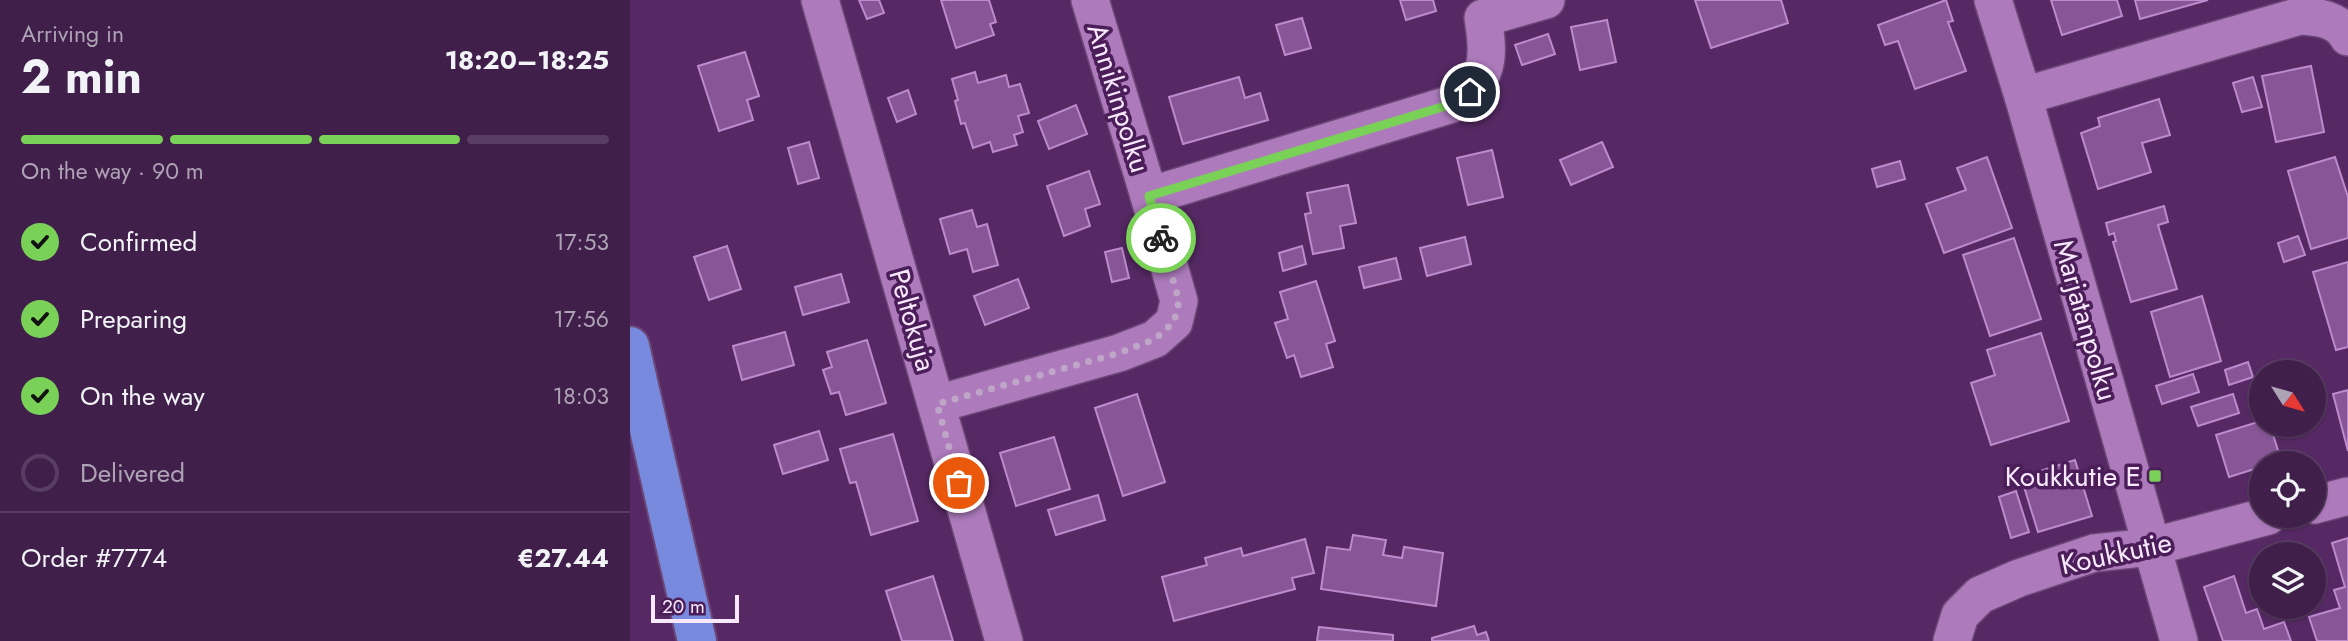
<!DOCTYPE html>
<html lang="en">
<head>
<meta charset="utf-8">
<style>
	body { margin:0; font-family:Jost,sans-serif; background:#4b2c55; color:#f1f3f6; height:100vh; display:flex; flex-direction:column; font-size:26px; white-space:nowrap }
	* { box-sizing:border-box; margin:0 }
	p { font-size:23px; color:#aea2b5 }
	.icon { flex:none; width:38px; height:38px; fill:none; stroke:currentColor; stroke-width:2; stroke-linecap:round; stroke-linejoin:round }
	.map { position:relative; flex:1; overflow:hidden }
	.panel { display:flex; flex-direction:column; background:#401f4b; width:630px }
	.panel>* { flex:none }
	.needle { width:46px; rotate:127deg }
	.controls { position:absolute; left:1619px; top:360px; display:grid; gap:14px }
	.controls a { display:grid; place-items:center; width:77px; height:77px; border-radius:50%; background:#401f4b; box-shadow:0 2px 5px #0004,0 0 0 2px #593d63; font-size:35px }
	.scale { position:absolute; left:21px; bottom:18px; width:88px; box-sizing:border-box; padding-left:7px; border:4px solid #f8e8fd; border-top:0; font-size:19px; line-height:24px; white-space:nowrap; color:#f8e8fd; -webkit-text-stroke:5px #4b1e59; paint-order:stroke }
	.pin { position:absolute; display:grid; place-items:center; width:60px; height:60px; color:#fff; margin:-30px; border:4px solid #fff; border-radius:50%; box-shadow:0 2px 7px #0007 }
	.courier { position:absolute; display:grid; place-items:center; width:70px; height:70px; margin:-35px; border:5px solid #7ad157; border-radius:50%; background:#fff; color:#222; box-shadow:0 2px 9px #0007 }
	.head em { font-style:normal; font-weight:700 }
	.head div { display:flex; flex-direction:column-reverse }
	.head { display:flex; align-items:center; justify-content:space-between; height:119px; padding:0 21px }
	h1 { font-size:46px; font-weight:700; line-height:52px }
	.bar { display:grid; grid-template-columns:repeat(4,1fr); gap:10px 7px; align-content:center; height:84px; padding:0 21px }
	.bar i { height:9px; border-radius:5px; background:#593d63 }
	.bar .on { background:#7ad157 }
	.bar p { grid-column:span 4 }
	.line { display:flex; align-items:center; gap:18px; padding:0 21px; border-top:2px solid #593d63 }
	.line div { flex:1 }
	ol { padding:0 21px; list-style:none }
	li { display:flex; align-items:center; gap:21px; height:77px }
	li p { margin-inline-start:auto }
	li .icon { padding:7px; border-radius:50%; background:#7ad157; color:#111; stroke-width:4 }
	li:last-child { color:#aea2b5 }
	li i { width:38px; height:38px; border:4px solid #593d63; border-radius:50% }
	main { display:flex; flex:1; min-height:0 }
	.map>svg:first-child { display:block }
	.building { fill:#875696; stroke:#bd8bcd; stroke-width:2 }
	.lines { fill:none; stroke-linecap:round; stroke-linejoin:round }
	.minor-casing { stroke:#6c4677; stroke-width:40 }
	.major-casing { stroke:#6c4677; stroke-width:42 }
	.minor { stroke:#ad7bbc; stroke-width:37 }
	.major { stroke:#778add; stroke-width:38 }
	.done { stroke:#bfa5c7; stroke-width:7; stroke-dasharray:0 12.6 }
	.route { stroke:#7ad157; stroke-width:9 }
	.poi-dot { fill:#7ad157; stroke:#4b1e59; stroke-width:2.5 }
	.labels { text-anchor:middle; stroke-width:7; stroke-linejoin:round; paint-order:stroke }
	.street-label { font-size:28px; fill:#f8e8fd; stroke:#4b1e59 }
	.poi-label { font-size:28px; fill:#f8e8fd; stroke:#4b1e59; text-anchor:end }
</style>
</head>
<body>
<main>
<section class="panel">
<div class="head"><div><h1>2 min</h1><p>Arriving in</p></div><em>18:20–18:25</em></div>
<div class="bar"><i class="on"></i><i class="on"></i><i class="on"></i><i></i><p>On the way · 90 m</p></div>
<ol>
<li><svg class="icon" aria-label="check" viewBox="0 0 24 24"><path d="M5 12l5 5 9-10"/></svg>Confirmed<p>17:53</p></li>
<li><svg class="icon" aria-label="check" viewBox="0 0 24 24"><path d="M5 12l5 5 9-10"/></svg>Preparing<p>17:56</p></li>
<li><svg class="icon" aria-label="check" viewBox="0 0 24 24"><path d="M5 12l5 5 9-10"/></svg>On the way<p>18:03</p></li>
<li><i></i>Delivered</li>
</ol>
<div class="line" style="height:91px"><div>Order #7774</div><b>€27.44</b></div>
</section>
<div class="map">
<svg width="1718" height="641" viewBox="0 0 1718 641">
	<rect width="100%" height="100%" fill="#562964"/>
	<g class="building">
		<polygon points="229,0 249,0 254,13 237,19"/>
		<polygon points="311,0 359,0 366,22 360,24 364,35 326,48"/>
		<polygon points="770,0 803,0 806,11 776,20"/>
		<polygon points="1065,0 1151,0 1158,23 1081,48"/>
		<polygon points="1316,0 1323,21 1318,22 1336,71 1285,89 1268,41 1255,45 1248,25"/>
		<polygon points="1421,0 1487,0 1492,16 1432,35"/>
		<polygon points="1505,0 1578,0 1510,19"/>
		<polygon points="672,18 681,48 655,55 646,25"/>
		<polygon points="977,20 986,62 950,70 941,27"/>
		<polygon points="918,34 925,54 892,65 885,45"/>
		<polygon points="115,52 129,96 117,100 123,120 89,131 68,66"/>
		<polygon points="1681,66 1694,132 1646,142 1632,76"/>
		<polygon points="345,72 348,83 376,75 379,87 390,84 399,113 388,116 393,132 384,135 387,145 363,152 360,142 343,148 335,123 331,124 325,101 328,100 322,79"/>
		<polygon points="609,77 615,98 630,93 638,120 553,144 539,97"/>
		<polygon points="1623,77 1632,107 1612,112 1603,83"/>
		<polygon points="278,90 286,114 267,122 258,98"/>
		<polygon points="1529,99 1540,135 1512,143 1521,172 1468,189 1451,133 1470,126 1468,118"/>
		<polygon points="446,105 457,134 419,149 408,121"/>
		<polygon points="179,142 189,178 168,184 158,148"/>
		<polygon points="972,142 983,167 941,185 930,160"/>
		<polygon points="862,150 873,197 838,205 827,158"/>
		<polygon points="1357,157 1382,228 1314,253 1296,204 1336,190 1327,168"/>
		<polygon points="1705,157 1718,197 1718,238 1681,249 1658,171"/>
		<polygon points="1270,161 1275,179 1247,187 1242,169"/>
		<polygon points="459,171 470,204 455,209 460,226 434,236 417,186"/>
		<polygon points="718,185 726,223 710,226 714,248 683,254 675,214 681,213 677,193"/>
		<polygon points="1534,206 1538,222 1528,225 1547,289 1501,302 1483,242 1486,241 1484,233 1479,235 1476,223"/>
		<polygon points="342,210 347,227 357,224 368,265 343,272 337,249 320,254 310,219"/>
		<polygon points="1668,236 1675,255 1654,262 1648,243"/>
		<polygon points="835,237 841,264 797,276 790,248"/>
		<polygon points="1384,238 1411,319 1360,336 1333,255"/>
		<polygon points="97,246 111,289 79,300 64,257"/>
		<polygon points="672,246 676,264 653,271 649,253"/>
		<polygon points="492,248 499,278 482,282 475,252"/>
		<polygon points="766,258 771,279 734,288 729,267"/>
		<polygon points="1718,262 1718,347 1706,350 1683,272"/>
		<polygon points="211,274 219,302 173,315 165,287"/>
		<polygon points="388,279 399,308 355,325 344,296"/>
		<polygon points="686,281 705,341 696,344 703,367 671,377 664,355 657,358 645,323 658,319 650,292"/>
		<polygon points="1572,296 1591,361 1540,377 1521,312"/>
		<polygon points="155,332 164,365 112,380 103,346"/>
		<polygon points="1411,333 1439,421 1361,445 1341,383 1365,375 1357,350"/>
		<polygon points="237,340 256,403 216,415 209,392 201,394 193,370 202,367 197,352"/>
		<polygon points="1618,362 1623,377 1599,385 1595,370"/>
		<polygon points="1563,374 1569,392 1532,404 1526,386"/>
		<polygon points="1718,390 1718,451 1703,394"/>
		<polygon points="507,394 535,482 493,496 465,408"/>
		<polygon points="1603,394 1609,413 1568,426 1561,407"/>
		<polygon points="1631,421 1631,425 1640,425 1651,460 1631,464 1631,467 1599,477 1586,435"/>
		<polygon points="189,431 198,460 153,474 144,445"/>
		<polygon points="263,434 288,521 241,535 226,482 220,483 210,449"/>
		<polygon points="424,437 440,489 386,506 370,453"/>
		<polygon points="1445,460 1462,516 1408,532 1391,477"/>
		<polygon points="1386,491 1399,532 1381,538 1369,497"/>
		<polygon points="468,495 475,520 426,535 418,510"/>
		<polygon points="723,535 756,540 753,555 772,558 774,547 813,553 806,606 691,589 697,547 720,550"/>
		<polygon points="1718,538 1718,641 1687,641 1679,617 1710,608 1704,590 1715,587 1702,543"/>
		<polygon points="675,539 684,573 662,578 665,589 544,621 532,577 577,565 575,558 611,548 613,556"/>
		<polygon points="303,576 323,641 272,641 256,591"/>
		<polygon points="1604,576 1616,613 1627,609 1634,629 1654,622 1661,641 1593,641 1574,587"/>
		<polygon points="844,626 847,635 856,632 859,641 802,641 802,638"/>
		<polygon points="689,627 763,635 763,641 687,641"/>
	</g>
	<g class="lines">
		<defs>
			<g id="minor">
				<polyline points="190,0 374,641"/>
				<polyline points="460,0 519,196"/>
				<polyline points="1363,0 1393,96 1549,641"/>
				<path d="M1393 96 1670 16C1689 17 1708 19 1718 37"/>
				<path d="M307 404 489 353 525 339 544 322 549 301 519 196 822 104C859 79 860 60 853 18L916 0"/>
				<polyline points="1684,505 1718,496"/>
				<polyline points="1322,641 1330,615 1350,595 1389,578 1464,553 1521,547 1638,516"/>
			</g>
			<polyline id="major" points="0,346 67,641"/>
		</defs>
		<use href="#minor" class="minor-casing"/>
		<use href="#major" class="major-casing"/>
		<use href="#minor" class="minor"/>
		<use href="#major" class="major"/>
	</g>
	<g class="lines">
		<polyline class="done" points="329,483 307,404 489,353 525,339 544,322 549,301 531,238"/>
		<polyline class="route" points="531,238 519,196 822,104 840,92"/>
	</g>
	<rect class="poi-dot" x="1518" y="469" width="14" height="14" rx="3.5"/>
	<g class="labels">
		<g class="street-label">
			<text transform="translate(489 98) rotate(73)" y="10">Annikinpolku</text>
			<text transform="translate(283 320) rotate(74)" y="10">Peltokuja</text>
			<text transform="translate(1456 320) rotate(74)" y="10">Marjatanpolku</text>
			<text transform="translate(1486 553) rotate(-12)" y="10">Koukkutie</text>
		</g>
		<g class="poi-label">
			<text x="1511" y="486">Koukkutie E</text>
		</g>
	</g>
</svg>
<div class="controls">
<a><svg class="needle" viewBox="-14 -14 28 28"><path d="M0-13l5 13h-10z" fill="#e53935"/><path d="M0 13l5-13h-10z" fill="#aea2b5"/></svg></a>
<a><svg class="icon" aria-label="locate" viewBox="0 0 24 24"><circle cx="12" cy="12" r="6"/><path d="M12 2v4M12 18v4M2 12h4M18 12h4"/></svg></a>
<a><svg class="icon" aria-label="layers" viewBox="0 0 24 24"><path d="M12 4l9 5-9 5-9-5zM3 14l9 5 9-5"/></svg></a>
</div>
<div class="scale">20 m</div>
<div class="pin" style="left:329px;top:483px;background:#ea580c"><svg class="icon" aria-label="bag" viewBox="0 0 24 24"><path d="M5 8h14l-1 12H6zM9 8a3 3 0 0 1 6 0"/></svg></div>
<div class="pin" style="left:840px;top:92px;background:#1f2937"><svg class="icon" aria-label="home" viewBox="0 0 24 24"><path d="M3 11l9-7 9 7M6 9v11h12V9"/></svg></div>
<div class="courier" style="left:531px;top:238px"><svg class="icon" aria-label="bike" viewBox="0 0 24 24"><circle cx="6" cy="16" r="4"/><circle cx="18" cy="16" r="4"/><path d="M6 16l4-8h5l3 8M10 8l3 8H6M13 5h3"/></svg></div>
</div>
</main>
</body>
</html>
